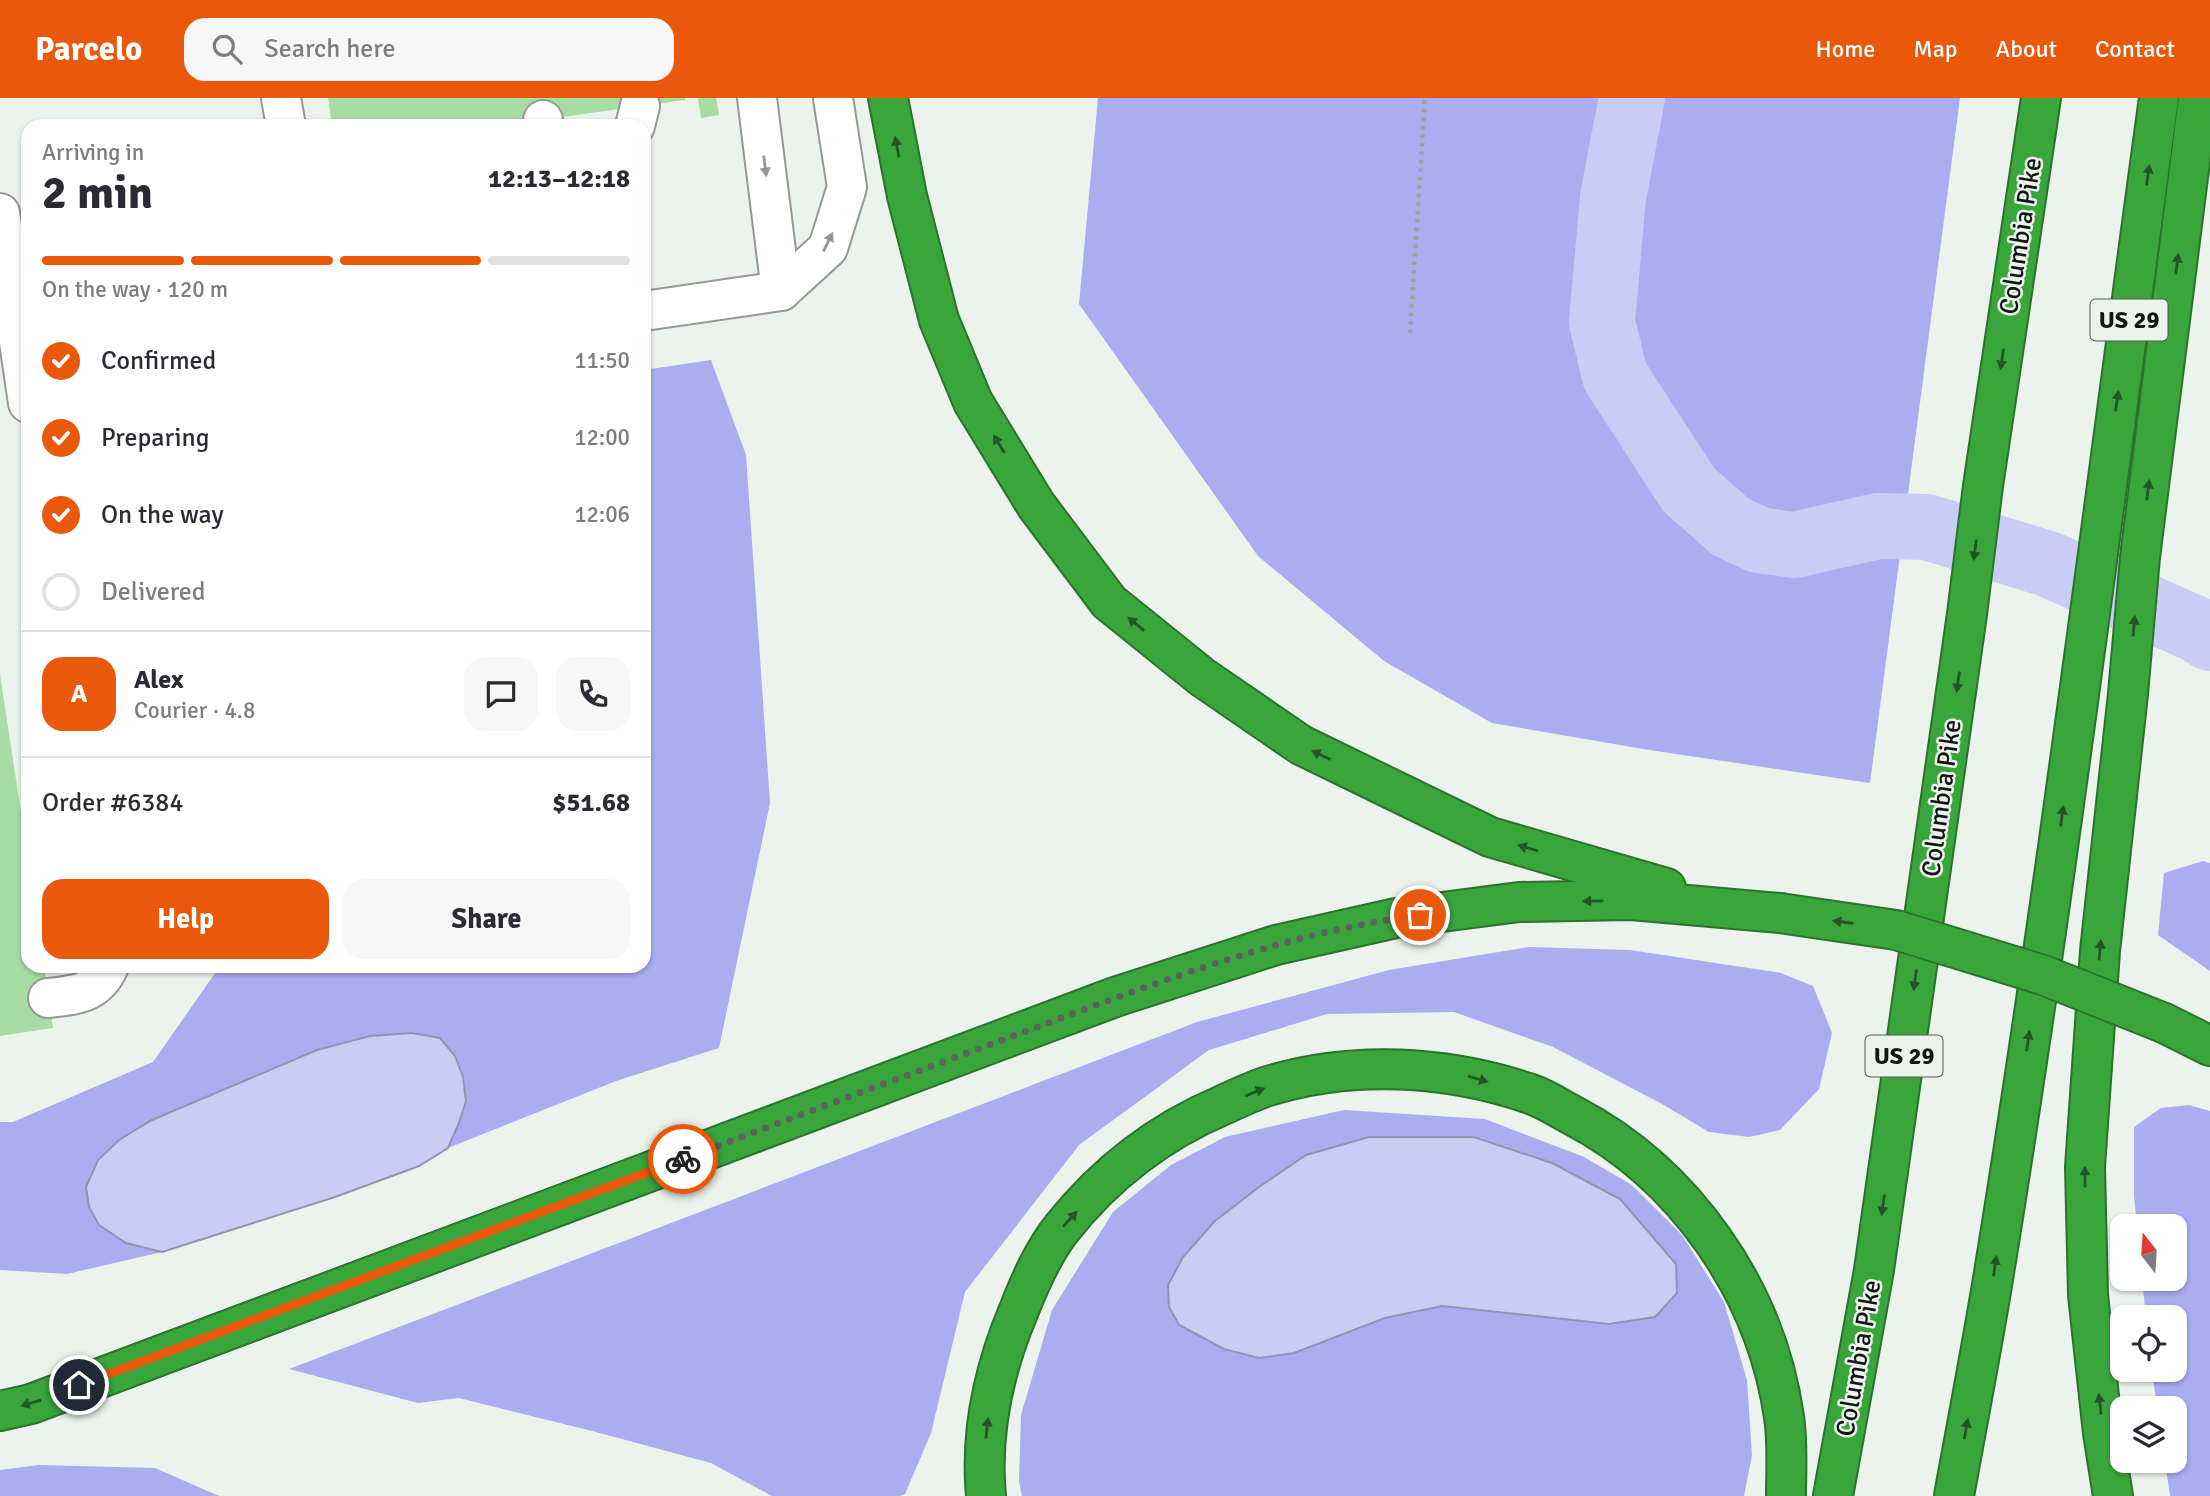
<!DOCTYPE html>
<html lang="en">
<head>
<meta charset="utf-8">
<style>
	body { margin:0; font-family:Signika,sans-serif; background:#f7f7f7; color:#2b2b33; height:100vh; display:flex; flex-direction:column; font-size:26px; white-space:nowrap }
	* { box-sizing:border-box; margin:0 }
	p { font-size:23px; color:#7c7c81 }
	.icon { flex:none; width:38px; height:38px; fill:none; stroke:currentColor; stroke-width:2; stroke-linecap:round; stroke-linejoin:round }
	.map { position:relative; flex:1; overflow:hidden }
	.sheet { position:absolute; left:21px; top:21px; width:630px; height:854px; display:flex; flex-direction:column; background:#fff; border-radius:21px; box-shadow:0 2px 5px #0004 }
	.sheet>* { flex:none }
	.needle { width:46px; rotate:343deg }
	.fabs { position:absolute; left:2110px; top:1116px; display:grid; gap:14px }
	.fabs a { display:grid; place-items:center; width:77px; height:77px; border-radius:14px; background:#fff; box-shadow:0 2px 5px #0004; font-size:35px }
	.pin { position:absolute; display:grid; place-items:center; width:60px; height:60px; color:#fff; margin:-30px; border:4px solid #fff; border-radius:50%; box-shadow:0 2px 7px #0007 }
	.courier { position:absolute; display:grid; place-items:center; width:70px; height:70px; margin:-35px; border:5px solid #ea580c; border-radius:50%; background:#fff; color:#222; box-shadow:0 2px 9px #0007 }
	.overview em { font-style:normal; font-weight:700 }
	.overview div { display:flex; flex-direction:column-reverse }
	.overview { display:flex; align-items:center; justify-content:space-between; height:119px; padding:0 21px }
	h1 { font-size:46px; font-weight:700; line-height:52px }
	.bar { display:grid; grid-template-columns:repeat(4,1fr); gap:10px 7px; align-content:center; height:84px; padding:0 21px }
	.bar i { height:9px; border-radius:5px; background:#e1e1e2 }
	.bar .current { background:#ea580c }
	.bar p { grid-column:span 4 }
	.line { display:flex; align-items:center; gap:18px; padding:0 21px; border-top:2px solid #e1e1e2 }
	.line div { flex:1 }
	.round { display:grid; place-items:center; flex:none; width:74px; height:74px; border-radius:21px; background:#f7f7f7 }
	ol { padding:0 21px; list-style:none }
	li { display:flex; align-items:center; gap:21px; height:77px }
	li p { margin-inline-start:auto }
	li .icon { padding:7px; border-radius:50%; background:#ea580c; color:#fff; stroke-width:4 }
	li:last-child { color:#7c7c81 }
	li i { width:38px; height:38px; border:4px solid #e1e1e2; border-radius:50% }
	.button { display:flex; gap:14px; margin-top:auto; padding:14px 21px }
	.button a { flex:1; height:80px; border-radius:21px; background:#ea580c; color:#fff; font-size:28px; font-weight:700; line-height:80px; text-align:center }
	.button a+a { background:#f7f7f7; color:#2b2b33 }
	header { display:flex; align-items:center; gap:42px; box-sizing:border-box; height:98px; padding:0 35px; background:#ea580c; color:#fff }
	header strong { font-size:33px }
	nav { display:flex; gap:38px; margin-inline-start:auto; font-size:24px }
	.search { width:490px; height:63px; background:#f7f7f7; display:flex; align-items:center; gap:18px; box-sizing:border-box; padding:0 24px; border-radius:21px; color:#7c7c81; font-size:26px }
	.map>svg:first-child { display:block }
	.forest { fill:#aaadef; fill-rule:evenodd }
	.water { fill:#c9ccf5; stroke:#9295b1; stroke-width:2 }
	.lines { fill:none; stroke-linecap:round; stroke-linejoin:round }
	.river { stroke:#c9ccf5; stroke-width:66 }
	.building { fill:#a7dda5 }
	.minor-casing { stroke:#949a93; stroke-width:42 }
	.highway-casing { stroke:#2c732e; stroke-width:42 }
	.path { stroke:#9fa49f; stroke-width:4.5; stroke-dasharray:3.5 5; stroke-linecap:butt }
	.minor { stroke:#fff; stroke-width:38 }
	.highway { stroke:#39a63c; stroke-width:38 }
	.highway-bridge-casing { stroke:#2c732e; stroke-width:42; stroke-linecap:butt }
	.highway-bridge { stroke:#39a63c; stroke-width:38 }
	.oneway { fill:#245625 }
	.oneway2 { fill:#959695 }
	.done { stroke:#5f635f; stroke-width:7; stroke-dasharray:0 12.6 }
	.route { stroke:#ea580c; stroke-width:9 }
	.labels { text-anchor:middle; stroke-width:5; stroke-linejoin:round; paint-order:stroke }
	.shield { fill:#ecf3ec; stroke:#545854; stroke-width:2 }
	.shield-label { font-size:24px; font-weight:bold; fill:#131513 }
	.street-label { font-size:26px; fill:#131513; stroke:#ecf3ec }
</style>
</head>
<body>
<header>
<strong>Parcelo</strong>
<div class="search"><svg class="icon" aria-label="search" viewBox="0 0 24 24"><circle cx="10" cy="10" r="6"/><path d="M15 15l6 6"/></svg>Search here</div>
<nav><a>Home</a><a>Map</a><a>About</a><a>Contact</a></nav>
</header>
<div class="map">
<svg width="2210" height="1398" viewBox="0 0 2210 1398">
	<rect width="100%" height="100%" fill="#ecf3ec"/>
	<g class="forest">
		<polygon points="1098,0 1960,0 1870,685 1643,651 1492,625 1384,563 1258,458 1079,206"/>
		<polygon points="711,262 746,357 770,705 719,950 616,983 448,1050 459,1025 98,1062 86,1089 89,1109 99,1127 126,1145 162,1154 67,1176 0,1172 0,1024 13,1024 153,964 220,868 644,868 644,272"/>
		<polygon points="2203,763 2210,765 2210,873 2158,837 2164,775"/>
		<polygon points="1529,849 1630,852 1781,875 1813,888 1832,935 1819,991 1780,1032 1749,1039 1709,1034 1662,1006 1553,949 1454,914 1327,916 1209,952 1079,1047 965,1194 931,1335 905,1396 900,1398 772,1398 711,1365 596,1334 459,1300 418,1305 289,1271 1197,924 1389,872"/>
		<polygon points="2189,1007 2210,1013 2210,1398 2170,1398 2165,1363 2175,1363 2175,1311 2157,1311 2152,1272 2175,1272 2175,1220 2146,1220 2142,1181 2175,1181 2175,1129 2137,1129 2134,1098 2134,1029 2161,1010"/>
		<path d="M1344 1012 1485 1021 1584 1059 1632 1087 1682 1137 1724 1204 1747 1282 1752 1357 1744 1398H1022L1019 1383 1021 1317 1052 1212 1113 1114 1171 1067 1225 1039ZM1259 1089 1609 1226 1442 1208 1385 1220 1333 1239 1183 1159 1215 1123Z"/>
		<polygon points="39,1367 155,1370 219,1398 0,1398 0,1372"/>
	</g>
	<g class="water">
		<polygon points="412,935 440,940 455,958 463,979 466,1003 459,1025 448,1050 419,1068 335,1099 162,1154 126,1145 99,1127 89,1109 86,1089 98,1062 119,1042 152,1022 317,952 370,938"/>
		<polygon points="1369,1039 1474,1039 1552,1065 1620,1101 1676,1166 1677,1195 1655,1219 1609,1226 1442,1208 1385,1220 1294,1255 1259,1260 1224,1251 1179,1227 1169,1209 1168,1187 1183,1159 1215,1123 1259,1089 1306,1057"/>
	</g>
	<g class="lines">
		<polyline class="river" points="1632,0 1613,99 1602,224 1615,278 1689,392 1731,429 1759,442 1794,447 1878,428 1927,429 2048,466 2198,532 2210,540"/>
	</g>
	<g class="building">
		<polygon points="328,0 685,0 685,2 497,28 332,28"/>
		<polygon points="698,0 716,0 719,17 701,20"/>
		<polygon points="0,577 28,760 28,868 44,868 53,930 0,938"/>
	</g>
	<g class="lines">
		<defs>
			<g id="minor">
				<polyline points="281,0 286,28"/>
				<polyline points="757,0 781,193"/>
				<polyline points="543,28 543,22"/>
				<polyline points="635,28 640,8"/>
				<polyline points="0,115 28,305"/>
				<polyline points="781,193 828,150 847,89 833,0"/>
				<polyline points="644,213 781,193"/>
				<path d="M48 900C76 897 97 896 109 868"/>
			</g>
			<g id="highway">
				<polyline points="888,0 907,98 939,222 973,304 1036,407 1109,504 1202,579 1301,647 1490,739 1666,790"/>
				<polyline points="2164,925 2210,948"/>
				<polyline points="0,1313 31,1306 1115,899 1276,847 1396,820 1519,804 1631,802 1780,815"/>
				<path d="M986 1398C980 1334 994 1271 1019 1212 1030 1184 1043 1154 1062 1130 1105 1076 1159 1034 1223 1007 1236 1001 1251 994 1265 989 1351 962 1446 967 1531 996 1545 1001 1559 1010 1572 1017 1685 1076 1766 1193 1784 1319 1788 1344 1786 1372 1786 1398"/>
				<polyline points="1833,1398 1874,1172 1967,516 1983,388 2041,0"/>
				<path d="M1954 1398C1967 1326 1981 1254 1993 1181 2057 789 2105 394 2159 0"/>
				<polyline points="2113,1398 2103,1335 2088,1197 2085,1069 2100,853 2128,596 2140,459 2198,0"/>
			</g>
		</defs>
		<use href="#minor" class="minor-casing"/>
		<use href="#highway" class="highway-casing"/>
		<polyline class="path" points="1410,235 1425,0"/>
		<use href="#minor" class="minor"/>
		<use href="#highway" class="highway"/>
		<defs>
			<polyline id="highway-bridge" points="1780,815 1896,832 2043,877 2164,925"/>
		</defs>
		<use href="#highway-bridge" class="highway-bridge-casing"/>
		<use href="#highway-bridge" class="highway-bridge"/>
	</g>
	<defs><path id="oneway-solid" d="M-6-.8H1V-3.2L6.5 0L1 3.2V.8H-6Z" transform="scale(1.75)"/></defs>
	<g class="oneway">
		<use href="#oneway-solid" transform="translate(897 49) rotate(-101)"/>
		<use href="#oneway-solid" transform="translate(2148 77) rotate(-82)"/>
		<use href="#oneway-solid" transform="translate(2177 166) rotate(-83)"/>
		<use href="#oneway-solid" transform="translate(2002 261) rotate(99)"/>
		<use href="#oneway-solid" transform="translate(2117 303) rotate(-82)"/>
		<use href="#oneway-solid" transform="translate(999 346) rotate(-121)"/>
		<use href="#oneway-solid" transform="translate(2148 392) rotate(-83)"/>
		<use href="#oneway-solid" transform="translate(1975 452) rotate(97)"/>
		<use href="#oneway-solid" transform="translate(1136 526) rotate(-141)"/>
		<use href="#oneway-solid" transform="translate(2134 528) rotate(-85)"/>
		<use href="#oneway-solid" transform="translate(1958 584) rotate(98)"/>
		<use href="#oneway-solid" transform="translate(1321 657) rotate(-154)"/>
		<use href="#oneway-solid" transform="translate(2062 718) rotate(-82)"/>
		<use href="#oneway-solid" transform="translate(1528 750) rotate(-164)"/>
		<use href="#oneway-solid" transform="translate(1593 803) rotate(179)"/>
		<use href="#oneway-solid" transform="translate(1843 824) rotate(-172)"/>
		<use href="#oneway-solid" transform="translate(2100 852) rotate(-85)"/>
		<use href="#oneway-solid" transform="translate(1915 882) rotate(98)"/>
		<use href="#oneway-solid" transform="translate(2028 943) rotate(-82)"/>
		<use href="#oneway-solid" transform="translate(1478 981) rotate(16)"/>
		<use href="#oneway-solid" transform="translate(1255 994) rotate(-22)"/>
		<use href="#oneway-solid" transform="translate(2085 1079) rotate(-91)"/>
		<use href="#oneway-solid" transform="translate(1883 1107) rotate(98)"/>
		<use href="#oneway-solid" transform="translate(1070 1121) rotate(-48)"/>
		<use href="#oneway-solid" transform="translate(1995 1168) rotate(-82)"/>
		<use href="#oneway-solid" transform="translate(31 1305) rotate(164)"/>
		<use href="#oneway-solid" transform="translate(2100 1306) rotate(-96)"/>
		<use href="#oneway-solid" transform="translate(987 1330) rotate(-84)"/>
		<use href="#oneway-solid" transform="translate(1966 1331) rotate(-80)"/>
	</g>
	<g class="oneway2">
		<use href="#oneway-solid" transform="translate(765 68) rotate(83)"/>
		<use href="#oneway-solid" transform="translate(828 144) rotate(-64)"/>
	</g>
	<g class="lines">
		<path class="done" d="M683 1061C802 1016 921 972 1040 928 1163 882 1290 834 1420 817"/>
		<polyline class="route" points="79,1287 683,1061"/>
	</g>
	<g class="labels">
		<g class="shield">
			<rect x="2090.5" y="201.5" width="77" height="41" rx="5"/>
			<rect x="1865.5" y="937.5" width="77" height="41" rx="5"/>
		</g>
		<g class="shield-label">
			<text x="2129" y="230">US 29</text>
			<text x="1904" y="966">US 29</text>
		</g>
		<g class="street-label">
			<text transform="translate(2020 138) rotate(-81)" y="9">Columbia Pike</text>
			<text transform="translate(1941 700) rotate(-82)" y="9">Columbia Pike</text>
			<text transform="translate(1858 1260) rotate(-80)" y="9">Columbia Pike</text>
		</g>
	</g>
</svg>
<div class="fabs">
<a><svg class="needle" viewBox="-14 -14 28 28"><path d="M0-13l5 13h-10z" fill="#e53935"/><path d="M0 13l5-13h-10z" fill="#7c7c81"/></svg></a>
<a><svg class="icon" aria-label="locate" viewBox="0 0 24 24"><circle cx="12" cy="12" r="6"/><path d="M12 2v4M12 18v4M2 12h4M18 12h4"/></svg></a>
<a><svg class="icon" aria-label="layers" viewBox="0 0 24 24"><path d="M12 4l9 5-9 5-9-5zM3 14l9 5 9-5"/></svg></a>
</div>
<div class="pin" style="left:1420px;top:817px;background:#ea580c"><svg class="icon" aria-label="bag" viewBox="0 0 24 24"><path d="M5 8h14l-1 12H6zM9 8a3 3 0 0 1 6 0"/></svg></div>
<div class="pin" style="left:79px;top:1287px;background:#1f2937"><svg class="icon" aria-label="home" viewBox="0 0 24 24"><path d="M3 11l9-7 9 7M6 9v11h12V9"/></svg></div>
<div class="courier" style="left:683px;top:1061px"><svg class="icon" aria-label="bike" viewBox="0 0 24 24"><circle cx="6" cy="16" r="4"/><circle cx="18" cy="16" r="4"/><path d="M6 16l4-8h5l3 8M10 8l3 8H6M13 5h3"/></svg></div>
<section class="sheet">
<div class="overview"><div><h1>2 min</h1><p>Arriving in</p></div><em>12:13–12:18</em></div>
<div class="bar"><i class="current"></i><i class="current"></i><i class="current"></i><i></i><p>On the way · 120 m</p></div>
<ol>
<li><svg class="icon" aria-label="check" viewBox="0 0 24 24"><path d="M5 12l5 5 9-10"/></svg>Confirmed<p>11:50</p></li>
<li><svg class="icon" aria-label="check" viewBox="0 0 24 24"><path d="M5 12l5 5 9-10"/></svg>Preparing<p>12:00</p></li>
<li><svg class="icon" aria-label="check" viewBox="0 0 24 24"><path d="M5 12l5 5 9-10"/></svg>On the way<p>12:06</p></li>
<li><i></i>Delivered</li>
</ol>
<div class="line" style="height:126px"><b class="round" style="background:#ea580c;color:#fff">A</b><div><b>Alex</b><p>Courier · 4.8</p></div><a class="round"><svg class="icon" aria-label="chat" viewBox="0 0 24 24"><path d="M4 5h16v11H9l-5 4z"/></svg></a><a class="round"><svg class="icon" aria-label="phone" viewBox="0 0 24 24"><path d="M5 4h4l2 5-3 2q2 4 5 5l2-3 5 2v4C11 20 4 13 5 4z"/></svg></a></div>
<div class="line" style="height:91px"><div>Order #6384</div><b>$51.68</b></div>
<div class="button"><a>Help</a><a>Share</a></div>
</section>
</div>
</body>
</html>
